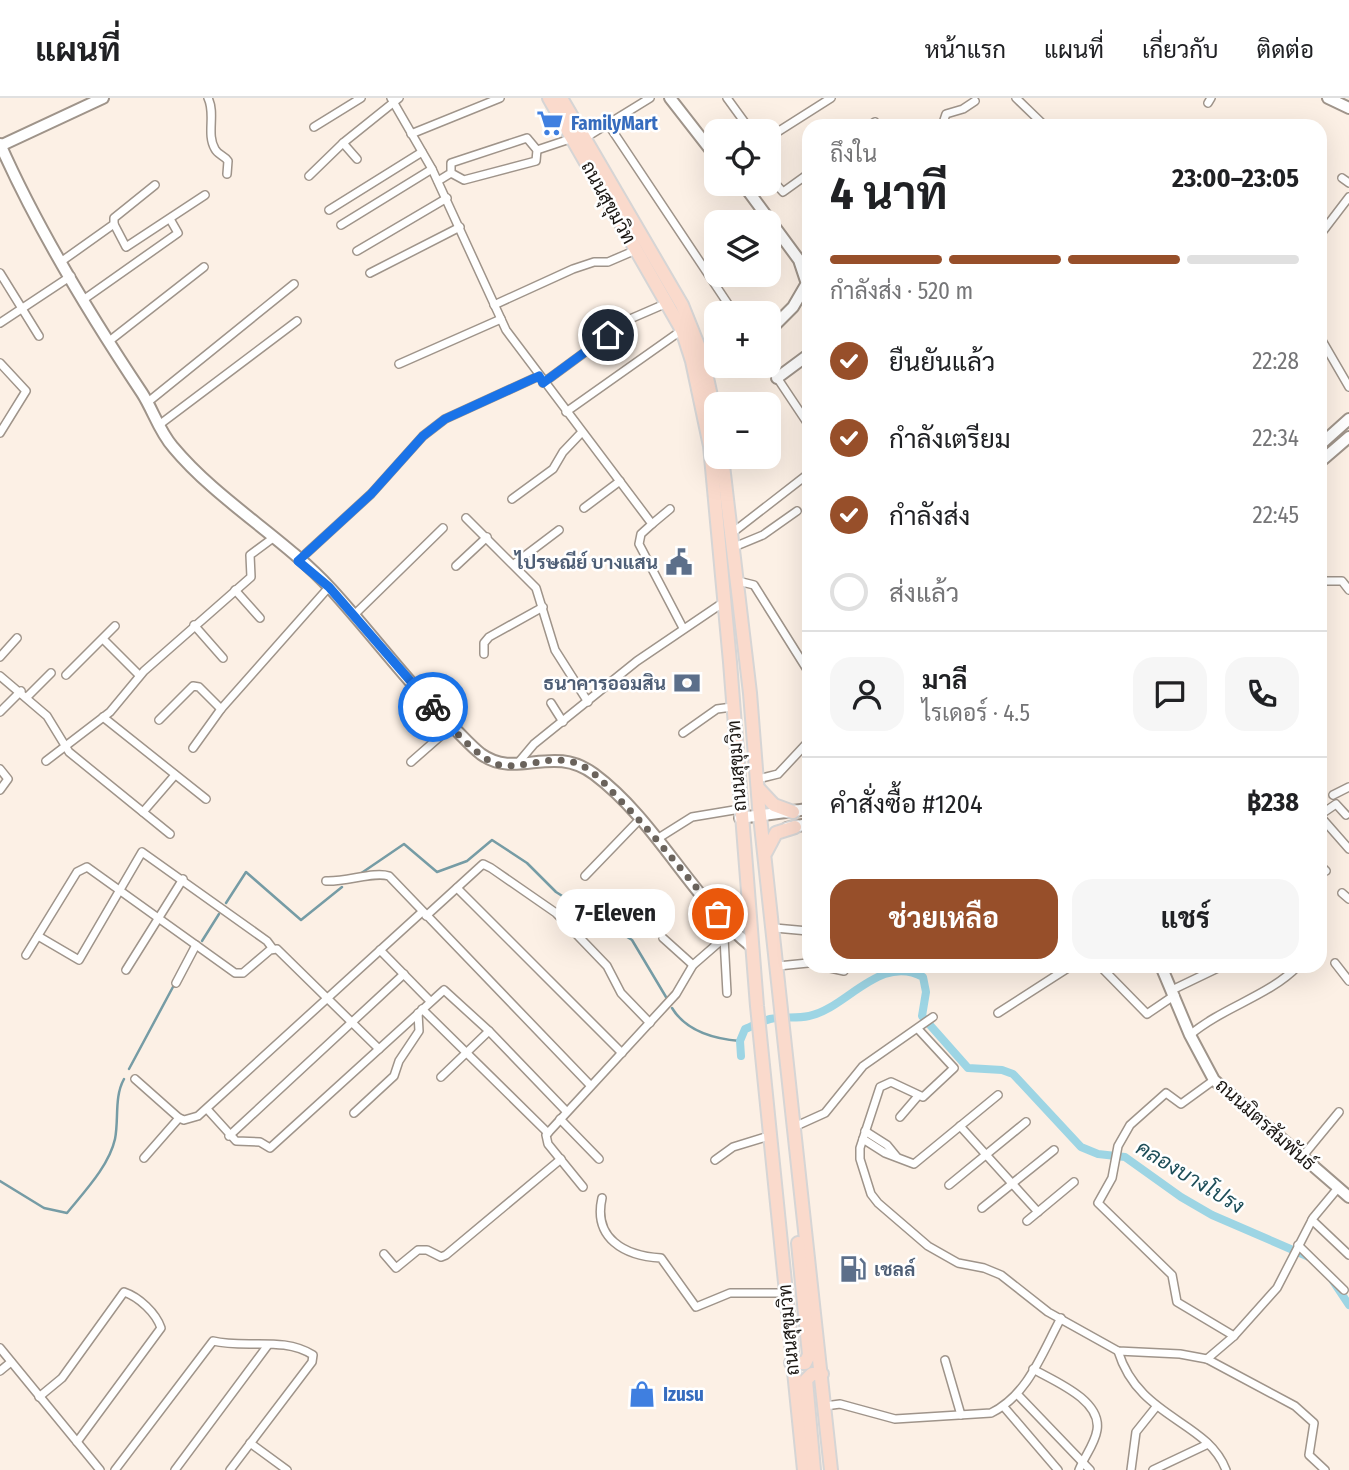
<!DOCTYPE html>
<html lang="th">
<head>
<meta charset="utf-8">
<style>
	body { margin:0; font-family:"Fira Sans Condensed",Sarabun,sans-serif; background:#f6f6f6; color:#202124; height:100vh; display:flex; flex-direction:column; font-size:26px; white-space:nowrap }
	* { box-sizing:border-box; margin:0 }
	p { font-size:23px; color:#757577 }
	.icon { flex:none; width:38px; height:38px; fill:none; stroke:currentColor; stroke-width:2; stroke-linecap:round; stroke-linejoin:round }
	.map { position:relative; flex:1; overflow:hidden }
	.sheet { position:absolute; left:802px; top:21px; width:525px; height:854px; display:flex; flex-direction:column; background:#fff; border-radius:21px; box-shadow:0 7px 28px #0002 }
	.sheet>* { flex:none }
	.tools { position:absolute; left:704px; top:21px; display:grid; gap:14px }
	.tools a { display:grid; place-items:center; width:77px; height:77px; border-radius:14px; background:#fff; box-shadow:0 7px 28px #0002; font-size:35px }
	.pin { position:absolute; display:grid; place-items:center; width:60px; height:60px; color:#fff; margin:-30px; border:4px solid #fff; border-radius:50%; box-shadow:0 2px 7px #0007 }
	.courier { position:absolute; display:grid; place-items:center; width:70px; height:70px; margin:-35px; border:5px solid #1a73e8; border-radius:50%; background:#fff; color:#222; box-shadow:0 2px 9px #0007 }
	.bubble { position:absolute; height:49px; border-radius:21px; background:#fff; box-shadow:0 7px 28px #0002; font-size:23px; font-weight:700; line-height:49px; text-align:center }
	.summary em { font-style:normal; font-weight:700 }
	.summary div { display:flex; flex-direction:column-reverse }
	.summary { display:flex; align-items:center; justify-content:space-between; height:119px; padding:0 28px }
	h1 { font-size:46px; font-weight:700; line-height:52px }
	.bar { display:grid; grid-template-columns:repeat(4,1fr); gap:10px 7px; align-content:center; height:84px; padding:0 28px }
	.bar i { height:9px; border-radius:5px; background:#e0e0e0 }
	.bar .active { background:#974f2a }
	.bar p { grid-column:span 4 }
	.line { display:flex; align-items:center; gap:18px; padding:0 28px; border-top:2px solid #e0e0e0 }
	.line div { flex:1 }
	.round { display:grid; place-items:center; flex:none; width:74px; height:74px; border-radius:21px; background:#f6f6f6 }
	ol { padding:0 28px; list-style:none }
	li { display:flex; align-items:center; gap:21px; height:77px }
	li p { margin-inline-start:auto }
	li .icon { padding:7px; border-radius:50%; background:#974f2a; color:#fff; stroke-width:4 }
	li:last-child { color:#757577 }
	li i { width:38px; height:38px; border:4px solid #e0e0e0; border-radius:50% }
	.button { display:flex; gap:14px; margin-top:auto; padding:14px 28px }
	.button a { flex:1; height:80px; border-radius:21px; background:#974f2a; color:#fff; font-size:28px; font-weight:700; line-height:80px; text-align:center }
	.button a+a { background:#f6f6f6; color:#202124 }
	header { display:flex; align-items:center; gap:42px; box-sizing:border-box; height:98px; padding:0 35px; background:#fff; border-bottom:2px solid #e0e0e0 }
	header strong { font-size:33px }
	nav { display:flex; gap:38px; margin-inline-start:auto; font-size:24px }
	.map>svg:first-child { display:block }
	.lines { fill:none; stroke-linecap:round; stroke-linejoin:round }
	.stream { stroke:#769ca5; stroke-width:2.5 }
	.canal { stroke:#9dd5e4; stroke-width:8 }
	.street-casing { stroke:#9f948a; stroke-width:10 }
	.secondary-casing { stroke:#9f948a; stroke-width:14 }
	.primary-casing { stroke:#d6d5d5; stroke-width:16 }
	.street { stroke:#fff; stroke-width:7 }
	.secondary { stroke:#fff; stroke-width:10 }
	.primary { stroke:#fadacc; stroke-width:12 }
	.done { stroke:#6a635c; stroke-width:7; stroke-dasharray:0 12.6 }
	.route { stroke:#1a73e8; stroke-width:9 }
	.labels { text-anchor:middle; stroke-width:5; stroke-linejoin:round; paint-order:stroke }
	.shop-label { font-size:19px; font-weight:bold; fill:#366cbe; stroke:#fff; text-anchor:start }
	.street-label { font-size:19px; fill:#1b1713; stroke:#fff }
	.service-label { font-size:19px; font-weight:bold; fill:#4e5e75; stroke:#fff; text-anchor:end }
	.water-label { font-size:21px; font-style:italic; fill:#1e4e59; stroke:#fff }
</style>
</head>
<body>
<header>
<strong>แผนที่</strong>
<nav><a>หน้าแรก</a><a>แผนที่</a><a>เกี่ยวกับ</a><a>ติดต่อ</a></nav>
</header>
<div class="map">
<svg width="1349" height="1372" viewBox="0 0 1349 1372">
	<rect width="100%" height="100%" fill="#fcf0e5"/>
	<g class="lines">
		<g class="stream">
			<polyline points="360,776 404,746 437,774 467,763 492,742 527,765 556,794 632,842 666,899"/>
			<polyline points="226,805 246,774 301,822 342,789"/>
			<polyline points="202,843 219,816"/>
			<path d="M672 910C686 933 715 941 740 943"/>
			<polyline points="129,971 174,887"/>
			<path d="M0 1083 44 1110 67 1115C84 1094 109 1068 115 1041 119 1021 114 999 124 981"/>
		</g>
		<g class="canal">
			<path d="M741 958 740 943 745 931C753 928 762 923 770 921 783 918 796 921 809 918 846 911 880 855 923 879L926 894 922 918 968 970 1002 972 1013 976 1081 1049 1098 1056 1125 1059 1181 1099 1212 1117 1309 1159"/>
			<polyline points="1333,1183 1349,1207"/>
		</g>
		<defs>
			<g id="street">
				<path d="M208 0C216 16 206 36 215 51 218 57 224 57 228 63L227 76"/>
				<polyline points="391,0 432,71 506,232 652,426 641,436 639,446 683,530"/>
				<polyline points="727,0 751,33"/>
				<polyline points="1016,0 1045,28"/>
				<polyline points="1208,5 1211,0"/>
				<polyline points="608,26 734,215"/>
				<polyline points="869,28 875,24"/>
				<polyline points="942,28 946,16 963,11 975,3"/>
				<polyline points="314,29 361,0"/>
				<polyline points="411,36 500,0"/>
				<polyline points="585,40 650,0"/>
				<polyline points="768,40 831,0"/>
				<polyline points="537,52 573,40"/>
				<polyline points="357,61 343,45 399,0"/>
				<polyline points="768,77 783,94 808,76"/>
				<polyline points="309,78 343,45"/>
				<polyline points="1342,80 1349,85"/>
				<polyline points="438,83 451,75 464,82 536,63 537,52 527,40 451,65 451,75"/>
				<polyline points="329,112 422,54"/>
				<polyline points="114,126 126,149 205,97"/>
				<polyline points="341,127 432,71"/>
				<polyline points="1320,137 1349,99"/>
				<polyline points="357,153 447,100"/>
				<polyline points="62,163 114,126 114,120 155,87"/>
				<polyline points="0,175 39,238"/>
				<polyline points="370,175 460,129"/>
				<polyline points="83,202 178,135 170,121"/>
				<polyline points="494,207 573,171 594,164 608,164 636,152"/>
				<polyline points="0,225 71,178"/>
				<polyline points="1320,239 1349,289"/>
				<polyline points="108,244 204,169"/>
				<polyline points="0,265 26,293 0,335"/>
				<polyline points="399,266 501,221"/>
				<polyline points="768,266 808,326"/>
				<polyline points="543,285 630,221 667,205"/>
				<polyline points="148,304 294,186"/>
				<polyline points="566,314 682,232"/>
				<polyline points="159,327 297,223"/>
				<polyline points="512,401 553,371 563,354 582,334"/>
				<polyline points="584,410 620,383"/>
				<polyline points="466,420 536,490 555,552 588,604"/>
				<polyline points="652,426 670,411"/>
				<polyline points="732,435 808,376"/>
				<polyline points="734,449 763,437 797,413"/>
				<polyline points="299,462 371,396 423,338 445,321 539,278"/>
				<polyline points="514,466 559,432"/>
				<polyline points="456,468 487,439"/>
				<polyline points="738,483 754,487 808,573"/>
				<polyline points="1320,483 1342,483 1349,492"/>
				<polyline points="235,492 260,520"/>
				<polyline points="353,518 443,430"/>
				<polyline points="194,527 223,560"/>
				<polyline points="103,541 139,577"/>
				<polyline points="484,556 484,545 489,539 543,509"/>
				<polyline points="0,559 17,540"/>
				<polyline points="66,577 115,528"/>
				<polyline points="0,578 47,618 69,654 170,736"/>
				<polyline points="27,599 51,575"/>
				<polyline points="551,605 563,624"/>
				<polyline points="0,614 21,593"/>
				<polyline points="103,619 206,701"/>
				<polyline points="159,622 193,588 199,589 221,611"/>
				<polyline points="683,635 717,611 732,609"/>
				<polyline points="193,650 221,611 329,489"/>
				<polyline points="46,663 110,614 144,573 251,479 250,457 273,440"/>
				<polyline points="411,664 452,628"/>
				<polyline points="518,665 534,646 637,563 724,504"/>
				<polyline points="0,671 8,681 0,692"/>
				<polyline points="758,681 778,676 808,644"/>
				<polyline points="1333,697 1349,689"/>
				<polyline points="143,714 175,677"/>
				<polyline points="1320,717 1336,706 1346,717"/>
				<polyline points="1320,718 1349,751"/>
				<polyline points="657,741 692,719 740,711"/>
				<polyline points="1320,767 1326,773"/>
				<polyline points="585,778 640,721"/>
				<path d="M326 783C347 784 374 773 389 778L590 987"/>
				<polyline points="457,790 622,955"/>
				<polyline points="1342,795 1349,801"/>
				<polyline points="426,818 483,766 491,770 556,815 607,868 621,895 650,925"/>
				<polyline points="775,830 808,833"/>
				<polyline points="38,838 79,862 142,754 267,843 273,851"/>
				<polyline points="663,840 693,867"/>
				<polyline points="724,840 727,895"/>
				<polyline points="380,852 430,903"/>
				<polyline points="26,857 77,774 87,769 235,875 243,875 270,852 277,851 379,951"/>
				<polyline points="1335,865 1349,883"/>
				<polyline points="778,868 808,865"/>
				<polyline points="821,868 844,873"/>
				<polyline points="1100,868 1147,916 1175,897"/>
				<polyline points="126,872 183,781"/>
				<polyline points="176,885 196,847"/>
				<polyline points="1172,892 1222,868"/>
				<polyline points="422,911 548,1035"/>
				<polyline points="998,915 1071,868"/>
				<polyline points="918,931 954,970 923,999 891,984 880,989 860,1050 860,1061 871,1096 878,1105 928,1148 958,1165 984,1170 1001,1177 1048,1214 1118,1253 1180,1256 1207,1261 1295,1308 1314,1325 1309,1357 1325,1372"/>
				<path d="M1190 937C1223 909 1269 898 1298 868"/>
				<polyline points="441,979 489,933"/>
				<polyline points="135,981 179,1020 184,1022 198,1018 422,814"/>
				<polyline points="1214,982 1181,1006 1166,995 1130,1027 1118,1048 1112,1080 1098,1105 1172,1177 1177,1204 1234,1238"/>
				<polyline points="207,1011 236,1043 260,1044 270,1050 444,892 489,933 566,1013"/>
				<polyline points="354,1015 394,978 399,963 419,933 418,915"/>
				<polyline points="900,1019 918,998"/>
				<polyline points="560,1021 599,1061"/>
				<polyline points="960,1028 1038,1114"/>
				<polyline points="794,1029 825,1015 863,968 933,919"/>
				<polyline points="865,1033 887,1047 896,1058"/>
				<polyline points="229,1038 404,876"/>
				<polyline points="863,1041 885,1055 914,1066 998,997"/>
				<polyline points="1302,1059 1339,1014"/>
				<polyline points="144,1060 179,1020"/>
				<polyline points="715,1062 733,1049 769,1038"/>
				<polyline points="949,1087 1026,1024"/>
				<polyline points="583,1089 548,1046 546,1037 676,896 693,867 732,833"/>
				<path d="M602 1100C593 1140 624 1158 661 1160L696 1209 730 1195H785"/>
				<polyline points="982,1110 1054,1052"/>
				<polyline points="1312,1122 1349,1157"/>
				<polyline points="1027,1123 1074,1084"/>
				<polyline points="1298,1147 1344,1192"/>
				<polyline points="384,1156 396,1170 418,1152 427,1152 441,1159 446,1157 561,1061"/>
				<polyline points="0,1250 100,1372"/>
				<path d="M1118 1253C1139 1321 1207 1322 1226 1372"/>
				<polyline points="1207,1261 1234,1238 1277,1190 1313,1120 1338,1090"/>
				<polyline points="945,1262 961,1317"/>
				<path d="M1033 1271C1054 1283 1102 1302 1097 1332 1095 1346 1084 1359 1079 1372"/>
				<polyline points="0,1273 11,1264"/>
				<polyline points="1018,1297 1090,1372"/>
				<path d="M39 1299 62 1280 124 1194C139 1199 156 1215 161 1230L77 1344"/>
				<path d="M825 1308 840 1306 895 1321 991 1315C1028 1297 1042 1255 1061 1220"/>
				<polyline points="1004,1309 1058,1372"/>
				<polyline points="250,1345 287,1372"/>
				<path d="M115 1372 213 1243C246 1251 283 1238 313 1257L312 1264 230 1372"/>
				<polyline points="175,1372 268,1247"/>
				<polyline points="1131,1372 1136,1334 1156,1309"/>
				<polyline points="1153,1372 1208,1346"/>
			</g>
			<g id="secondary">
				<polyline points="670,0 716,59"/>
				<polyline points="1328,0 1349,10"/>
				<path d="M0 46C38 132 90 217 142 295 153 312 159 333 173 349 218 403 283 439 331 491 373 537 410 588 456 632 464 640 472 649 481 656 517 682 552 645 594 676 657 723 691 801 752 849"/>
				<polyline points="0,48 103,0"/>
				<polyline points="743,86 799,162 808,189"/>
				<polyline points="768,234 793,209 807,185"/>
				<polyline points="777,280 808,257"/>
				<polyline points="1320,347 1349,321"/>
				<polyline points="1320,364 1349,339"/>
				<polyline points="740,720 808,711"/>
				<polyline points="787,730 808,726"/>
				<polyline points="1161,868 1190,937 1214,982 1349,1099"/>
			</g>
			<g id="primary">
				<polyline points="549,0 682,232 692,263 710,348 730,564 757,908 804,1372"/>
				<polyline points="561,0 682,207 702,257 716,321"/>
				<polyline points="722,359 750,595 759,709 831,1372"/>
				<polyline points="759,691 774,707 793,714"/>
				<polyline points="766,754 776,735 795,729"/>
				<polyline points="791,1265 805,1265 809,1257 798,1145"/>
				<polyline points="814,1372 806,1282 812,1276 822,1276"/>
			</g>
		</defs>
		<use href="#street" class="street-casing"/>
		<use href="#secondary" class="secondary-casing"/>
		<use href="#primary" class="primary-casing"/>
		<use href="#street" class="street"/>
		<use href="#secondary" class="secondary"/>
		<use href="#primary" class="primary"/>
	</g>
	<g class="lines">
		<path class="done" d="M433 609C447 625 476 658 496 666 521 674 552 653 581 667 595 674 606 687 617 699 654 736 685 776 718 816"/>
		<polyline class="route" points="433,609 329,489 298,463 371,396 423,338 445,321 539,278 543,285 608,237"/>
	</g>
	<defs>
		<symbol id="supermarket-bare" viewBox="-9 -9 18 18"><path d="M-6-5.5h2.5l.6 2H6L4.5 2H-2.5L-4.4-4H-6ZM-1.5 3.2a1.3 1.3 0 1 0 .1 0ZM3 3.2a1.3 1.3 0 1 0 .1 0Z" fill="#3f7fe0" stroke="#fff" stroke-width="2.5" paint-order="stroke"/></symbol>
		<symbol id="civic-bare" viewBox="-9 -9 18 18"><path d="M-.6-6.5H3V-4.5H.6V-3L4-1V1h2V6H-6V1h2V-1L-.6-3ZM-1.2 2.5V6h2.4V2.5Z" fill="#5c6f8a" stroke="#fff" stroke-width="2.5" paint-order="stroke"/></symbol>
		<symbol id="bank-bare" viewBox="-9 -9 18 18"><path d="M-6-4H6V4H-6ZM0-2.3a2.3 2.3 0 1 0 0 4.6a2.3 2.3 0 1 0 0-4.6Z" fill="#5c6f8a" stroke="#fff" stroke-width="2.5" paint-order="stroke"/></symbol>
		<symbol id="fuel-bare" viewBox="-9 -9 18 18"><path d="M-5.5-6h7V0h2V4h1.3V-2.5L3-4.5l.8-.8L6-3V5H2.5V1h-1V6h-7ZM-4.2-4.7v3.2H.2V-4.7Z" fill="#5c6f8a" stroke="#fff" stroke-width="2.5" paint-order="stroke"/></symbol>
		<symbol id="shop-bare" viewBox="-9 -9 18 18"><path d="M-5-2.5h2.3a2.7 3.5 0 0 1 5.4 0H5L5.5 6h-11ZM-1.5-2.5h3a1.5 2.3 0 0 0-3 0Z" fill="#3f7fe0" stroke="#fff" stroke-width="2.5" paint-order="stroke"/></symbol>
	</defs>
	<g fill-rule="evenodd">
		<use href="#supermarket-bare" x="531" y="6" width="38" height="38"/>
		<use href="#civic-bare" x="660" y="445" width="38" height="38"/>
		<use href="#bank-bare" x="668" y="566" width="38" height="38"/>
		<use href="#fuel-bare" x="834" y="1152" width="38" height="38"/>
		<use href="#shop-bare" x="623" y="1277" width="38" height="38"/>
	</g>
	<g class="labels">
		<g class="shop-label">
			<text x="571" y="32">FamilyMart</text>
			<text x="663" y="1303">Izusu</text>
		</g>
		<g class="street-label">
			<text transform="translate(609 104) rotate(61)" y="7">ถนนสุขุมวิท</text>
			<text transform="translate(736 668) rotate(-94)" y="7">ถนนสุขุมวิท</text>
			<text transform="translate(1266 1026) rotate(42)" y="7">ถนนมิตรสัมพันธ์</text>
			<text transform="translate(788 1232) rotate(-95)" y="7">ถนนสุขุมวิท</text>
		</g>
		<g class="service-label">
			<text x="658" y="471">ไปรษณีย์ บางแสน</text>
			<text x="666" y="592">ธนาคารออมสิน</text>
			<text x="874" y="1178" text-anchor="start">เชลล์</text>
		</g>
		<g class="water-label">
			<text transform="translate(1190 1079) rotate(31)" y="7">คลองบางโปรง</text>
		</g>
	</g>
</svg>
<div class="tools">
<a><svg class="icon" aria-label="locate" viewBox="0 0 24 24"><circle cx="12" cy="12" r="6"/><path d="M12 2v4M12 18v4M2 12h4M18 12h4"/></svg></a>
<a><svg class="icon" aria-label="layers" viewBox="0 0 24 24"><path d="M12 4l9 5-9 5-9-5zM3 14l9 5 9-5"/></svg></a>
<a>+</a>
<a>−</a>
</div>
<div class="pin" style="left:718px;top:816px;background:#ea580c"><svg class="icon" aria-label="bag" viewBox="0 0 24 24"><path d="M5 8h14l-1 12H6zM9 8a3 3 0 0 1 6 0"/></svg></div>
<div class="pin" style="left:608px;top:237px;background:#1f2937"><svg class="icon" aria-label="home" viewBox="0 0 24 24"><path d="M3 11l9-7 9 7M6 9v11h12V9"/></svg></div>
<div class="courier" style="left:433px;top:609px"><svg class="icon" aria-label="bike" viewBox="0 0 24 24"><circle cx="6" cy="16" r="4"/><circle cx="18" cy="16" r="4"/><path d="M6 16l4-8h5l3 8M10 8l3 8H6M13 5h3"/></svg></div>
<div class="bubble" style="left:556px;top:791px;width:119px">7-Eleven</div>
<section class="sheet">
<div class="summary"><div><h1>4 นาที</h1><p>ถึงใน</p></div><em>23:00–23:05</em></div>
<div class="bar"><i class="active"></i><i class="active"></i><i class="active"></i><i></i><p>กำลังส่ง · 520 m</p></div>
<ol>
<li><svg class="icon" aria-label="check" viewBox="0 0 24 24"><path d="M5 12l5 5 9-10"/></svg>ยืนยันแล้ว<p>22:28</p></li>
<li><svg class="icon" aria-label="check" viewBox="0 0 24 24"><path d="M5 12l5 5 9-10"/></svg>กำลังเตรียม<p>22:34</p></li>
<li><svg class="icon" aria-label="check" viewBox="0 0 24 24"><path d="M5 12l5 5 9-10"/></svg>กำลังส่ง<p>22:45</p></li>
<li><i></i>ส่งแล้ว</li>
</ol>
<div class="line" style="height:126px"><a class="round"><svg class="icon" aria-label="person" viewBox="0 0 24 24"><circle cx="12" cy="8" r="4"/><path d="M4 21q1-7 8-7t8 7"/></svg></a><div><b>มาลี</b><p>ไรเดอร์ · 4.5</p></div><a class="round"><svg class="icon" aria-label="chat" viewBox="0 0 24 24"><path d="M4 5h16v11H9l-5 4z"/></svg></a><a class="round"><svg class="icon" aria-label="phone" viewBox="0 0 24 24"><path d="M5 4h4l2 5-3 2q2 4 5 5l2-3 5 2v4C11 20 4 13 5 4z"/></svg></a></div>
<div class="line" style="height:91px"><div>คำสั่งซื้อ #1204</div><b>฿238</b></div>
<div class="button"><a>ช่วยเหลือ</a><a>แชร์</a></div>
</section>
</div>
</body>
</html>
